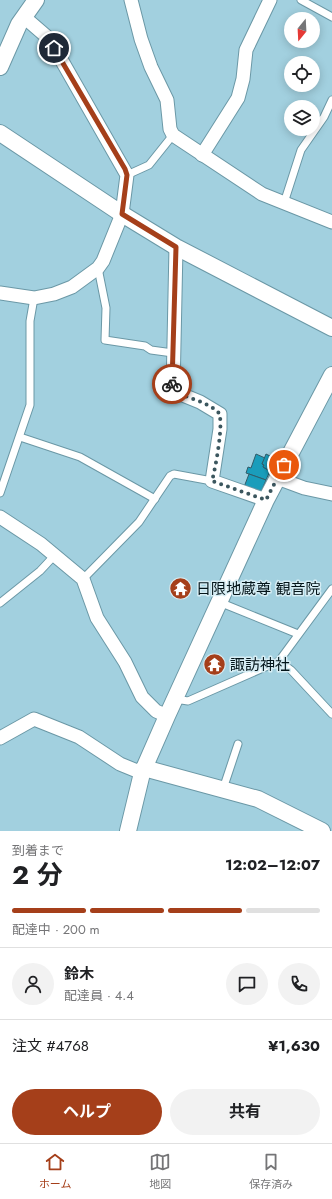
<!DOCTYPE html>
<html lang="ja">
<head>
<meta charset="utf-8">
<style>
	body { margin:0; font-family:Jost,"Noto Sans JP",sans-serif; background:#f2f2f2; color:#202124; height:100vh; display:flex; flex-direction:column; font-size:15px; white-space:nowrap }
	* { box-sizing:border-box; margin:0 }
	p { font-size:13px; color:#757577 }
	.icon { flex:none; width:22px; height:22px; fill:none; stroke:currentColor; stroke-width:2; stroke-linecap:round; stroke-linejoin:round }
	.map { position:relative; height:831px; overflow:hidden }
	.sheet { display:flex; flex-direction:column; background:#fff; flex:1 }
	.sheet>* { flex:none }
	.needle { width:26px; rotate:198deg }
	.tools { position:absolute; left:284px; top:12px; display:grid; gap:8px }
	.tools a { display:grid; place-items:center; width:36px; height:36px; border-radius:50%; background:#fff; box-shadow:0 2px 10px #0003; font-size:20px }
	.pin { position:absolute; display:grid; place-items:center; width:34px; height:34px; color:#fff; margin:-17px; border:2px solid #fff; border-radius:50%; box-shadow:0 1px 4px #0007 }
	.courier { position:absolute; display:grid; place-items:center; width:40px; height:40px; margin:-20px; border:3px solid #a53f1a; border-radius:50%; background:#fff; color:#222; box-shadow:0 1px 5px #0007 }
	.overview em { font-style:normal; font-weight:700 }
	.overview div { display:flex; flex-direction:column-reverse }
	.overview { display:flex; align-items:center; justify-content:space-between; height:68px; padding:0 12px }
	h1 { font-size:26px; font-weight:700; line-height:30px }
	.bar { display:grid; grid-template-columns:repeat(4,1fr); gap:6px 4px; align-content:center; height:48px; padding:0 12px }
	.bar i { height:5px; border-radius:3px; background:#e0e0e0 }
	.bar .current { background:#a53f1a }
	.bar p { grid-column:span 4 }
	.line { display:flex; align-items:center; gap:10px; padding:0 12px; border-top:1px solid #e0e0e0 }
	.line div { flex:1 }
	.round { display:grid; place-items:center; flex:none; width:42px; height:42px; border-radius:21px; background:#f2f2f2 }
	.button { display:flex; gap:8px; margin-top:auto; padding:8px 12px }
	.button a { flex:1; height:46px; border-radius:24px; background:#a53f1a; color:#fff; font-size:16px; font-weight:700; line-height:46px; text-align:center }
	.button a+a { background:#f2f2f2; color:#202124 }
	.menu { display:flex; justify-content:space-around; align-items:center; height:56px; border-top:1px solid #e0e0e0; background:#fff; font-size:11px; color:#757577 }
	.menu a { display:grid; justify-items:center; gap:2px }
	.menu .current { color:#a53f1a }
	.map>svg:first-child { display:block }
	.building { fill:#1a9dbb; stroke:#315c69 }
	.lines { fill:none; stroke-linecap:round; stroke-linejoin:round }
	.service-casing { stroke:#6b98a6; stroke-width:9 }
	.minor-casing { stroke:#6b98a6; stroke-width:15 }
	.tertiary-casing { stroke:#6b98a6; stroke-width:18 }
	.service { stroke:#fff; stroke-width:7 }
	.minor { stroke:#fff; stroke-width:13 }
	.tertiary { stroke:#fff; stroke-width:16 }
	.done { stroke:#3b565e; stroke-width:4; stroke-dasharray:0 7.2 }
	.route { stroke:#a53f1a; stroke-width:5 }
	.labels { text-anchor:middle; stroke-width:3; stroke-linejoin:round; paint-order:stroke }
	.poi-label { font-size:15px; fill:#031419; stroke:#d6edf4; text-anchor:start }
</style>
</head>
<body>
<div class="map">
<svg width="332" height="831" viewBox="0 0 332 831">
	<rect width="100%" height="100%" fill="#a2d0df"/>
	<g class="building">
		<polygon points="256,454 265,458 262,464 264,465 263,467 270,471 266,480 246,473 248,467 251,468"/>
		<polygon points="266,454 278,460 272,472 263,467 264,465 262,464"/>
		<polygon points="249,474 266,480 261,492 244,487"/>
	</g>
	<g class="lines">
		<defs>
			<g id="service">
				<polyline points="301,0 332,17"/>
				<polyline points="127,175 149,165 173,135"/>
				<polyline points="284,203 301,150 324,117 332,100"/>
				<polyline points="98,268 106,308 105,340 145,346 151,350 173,353"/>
				<polyline points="20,437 80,457 155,499"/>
				<polyline points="0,493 30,405 30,321 34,298"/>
				<polyline points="83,579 139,522 170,476 174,474 212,481"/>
				<polyline points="219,602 298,634"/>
				<polyline points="0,603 40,571 54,556"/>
				<polyline points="279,661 291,670 332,714"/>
				<polyline points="175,699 188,701 279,661 332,589"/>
				<polyline points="223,789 238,744"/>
			</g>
			<g id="minor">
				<polyline points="131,0 141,39 151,67 167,100 170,129 173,135 262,194 332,222"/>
				<polyline points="202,155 238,98 243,79 246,50 270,0"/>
				<polyline points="176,247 173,391 200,402 220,414 220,429 212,481 266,500"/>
				<polyline points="0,293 34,298 54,294 72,287 98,268 103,261 122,214 127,175 62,61 46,36 24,17"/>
				<polyline points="277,478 304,488 332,494"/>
				<polyline points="0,517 41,544 83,579 97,618 125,662 142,697 156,711 167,716"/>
				<polyline points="0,738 34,719 79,737 120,764 142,773"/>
			</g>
			<g id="tertiary">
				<polyline points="0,67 19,24 36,0"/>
				<polyline points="0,133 122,214 176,247 332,328"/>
				<polyline points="144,768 258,799 322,831"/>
				<polyline points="128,831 142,773 167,716 266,500 332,375"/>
			</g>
		</defs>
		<use href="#service" class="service-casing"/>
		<use href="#minor" class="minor-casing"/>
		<use href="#tertiary" class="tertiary-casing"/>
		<use href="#service" class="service"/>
		<use href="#minor" class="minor"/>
		<use href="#tertiary" class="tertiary"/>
	</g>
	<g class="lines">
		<path class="done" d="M172 384 173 391C187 398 206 401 218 412 225 419 215 470 212 481L266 500 284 465"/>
		<polyline class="route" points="54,48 125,169 127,175 122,214 176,247 172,384"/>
	</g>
	<defs>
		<symbol id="temple-disc" viewBox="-11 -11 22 22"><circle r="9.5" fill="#a53f1a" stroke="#d6edf4"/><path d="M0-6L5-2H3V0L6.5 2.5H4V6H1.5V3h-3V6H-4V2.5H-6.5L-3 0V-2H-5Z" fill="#fff"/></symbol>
	</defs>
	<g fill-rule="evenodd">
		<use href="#temple-disc" x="168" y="576" width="25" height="25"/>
		<use href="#temple-disc" x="202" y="652" width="25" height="25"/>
	</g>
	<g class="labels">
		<g class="poi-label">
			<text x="196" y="594">日限地蔵尊 観音院</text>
			<text x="230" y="670">諏訪神社</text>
		</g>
	</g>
</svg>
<div class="tools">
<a><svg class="needle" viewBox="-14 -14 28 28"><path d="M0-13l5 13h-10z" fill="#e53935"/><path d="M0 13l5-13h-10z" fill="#757577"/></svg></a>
<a><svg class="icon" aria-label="locate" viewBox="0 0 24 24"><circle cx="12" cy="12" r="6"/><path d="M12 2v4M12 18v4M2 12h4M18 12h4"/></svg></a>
<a><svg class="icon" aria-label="layers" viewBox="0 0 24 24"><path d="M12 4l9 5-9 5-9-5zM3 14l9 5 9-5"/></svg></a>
</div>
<div class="pin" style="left:284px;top:465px;background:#ea580c"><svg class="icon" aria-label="bag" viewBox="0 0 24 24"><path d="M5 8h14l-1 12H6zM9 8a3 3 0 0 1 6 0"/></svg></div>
<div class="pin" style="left:54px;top:48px;background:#1f2937"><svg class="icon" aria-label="home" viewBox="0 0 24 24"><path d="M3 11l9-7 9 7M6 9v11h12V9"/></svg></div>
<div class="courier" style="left:172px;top:384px"><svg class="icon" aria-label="bike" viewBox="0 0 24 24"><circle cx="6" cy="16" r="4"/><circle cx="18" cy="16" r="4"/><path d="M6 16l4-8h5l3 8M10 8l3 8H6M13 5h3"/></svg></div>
</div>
<section class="sheet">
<div class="overview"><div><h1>2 分</h1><p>到着まで</p></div><em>12:02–12:07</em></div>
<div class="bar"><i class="current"></i><i class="current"></i><i class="current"></i><i></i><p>配達中 · 200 m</p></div>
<div class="line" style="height:72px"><a class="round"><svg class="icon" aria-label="person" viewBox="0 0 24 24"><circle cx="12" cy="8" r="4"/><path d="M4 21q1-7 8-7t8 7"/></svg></a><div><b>鈴木</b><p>配達員 · 4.4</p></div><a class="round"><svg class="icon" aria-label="chat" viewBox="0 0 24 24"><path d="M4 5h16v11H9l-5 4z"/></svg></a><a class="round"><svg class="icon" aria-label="phone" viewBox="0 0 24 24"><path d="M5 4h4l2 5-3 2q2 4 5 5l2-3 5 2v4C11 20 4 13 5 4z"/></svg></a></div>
<div class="line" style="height:52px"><div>注文 #4768</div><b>¥1,630</b></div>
<div class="button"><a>ヘルプ</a><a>共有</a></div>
</section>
<nav class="menu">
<a class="current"><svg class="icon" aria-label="home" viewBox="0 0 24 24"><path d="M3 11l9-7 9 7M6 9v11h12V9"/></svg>ホーム</a>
<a><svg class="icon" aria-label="map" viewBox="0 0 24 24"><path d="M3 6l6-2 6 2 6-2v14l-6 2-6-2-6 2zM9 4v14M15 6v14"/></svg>地図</a>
<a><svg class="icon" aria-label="saved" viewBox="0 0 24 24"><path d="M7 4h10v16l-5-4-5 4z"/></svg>保存済み</a>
</nav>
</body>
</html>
